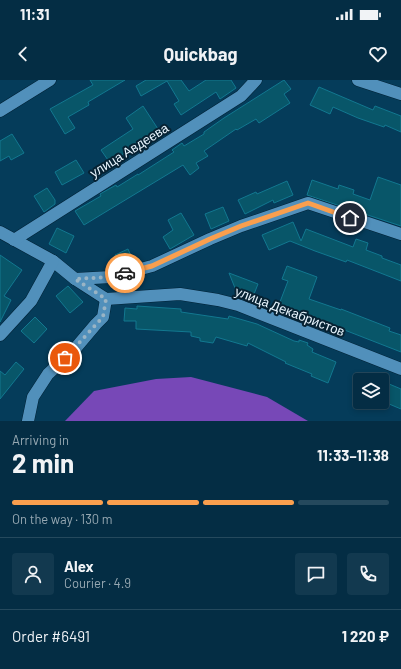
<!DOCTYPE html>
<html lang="en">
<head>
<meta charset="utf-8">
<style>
	body { margin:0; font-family:Barlow,sans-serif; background:#12394f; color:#f1f3f6; height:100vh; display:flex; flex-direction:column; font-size:15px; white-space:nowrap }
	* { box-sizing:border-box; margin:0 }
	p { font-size:13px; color:#97a8b2 }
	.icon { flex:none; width:22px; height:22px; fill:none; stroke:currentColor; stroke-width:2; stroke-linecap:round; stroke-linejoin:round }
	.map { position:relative; height:341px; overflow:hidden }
	.details { display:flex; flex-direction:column; background:#042d44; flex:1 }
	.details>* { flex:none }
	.tools { position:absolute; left:353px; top:293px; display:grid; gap:8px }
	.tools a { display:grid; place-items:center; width:36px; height:36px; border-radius:4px; background:#042d44; box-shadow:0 2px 6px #0003,0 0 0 1px #25495d; font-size:20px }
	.pin { position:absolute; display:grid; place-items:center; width:34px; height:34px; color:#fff; margin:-17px; border:2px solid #fff; border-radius:50%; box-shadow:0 1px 4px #0007 }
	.courier { position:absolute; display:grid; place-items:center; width:40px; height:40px; margin:-20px; border:3px solid #fa9f4e; border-radius:50%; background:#fff; color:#222; box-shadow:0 1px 5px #0007 }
	.overview em { font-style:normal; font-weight:700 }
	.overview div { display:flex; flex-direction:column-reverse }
	.overview { display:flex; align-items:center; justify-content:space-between; height:68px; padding:0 12px }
	h1 { font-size:26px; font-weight:700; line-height:30px }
	.bar { display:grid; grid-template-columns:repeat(4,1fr); gap:6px 4px; align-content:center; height:48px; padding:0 12px }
	.bar i { height:5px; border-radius:3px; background:#25495d }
	.bar .active { background:#fa9f4e }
	.bar p { grid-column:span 4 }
	.line { display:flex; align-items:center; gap:10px; padding:0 12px; border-top:1px solid #25495d }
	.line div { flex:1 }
	.round { display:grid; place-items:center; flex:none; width:42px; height:42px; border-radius:4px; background:#12394f }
	.status { display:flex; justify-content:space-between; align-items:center; height:28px; padding:0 20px; background:#042d44; direction:ltr }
	.status svg { height:11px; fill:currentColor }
	header { display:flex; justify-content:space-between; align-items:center; height:52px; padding:0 12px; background:#042d44; font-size:18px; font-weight:700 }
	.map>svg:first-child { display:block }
	.forest { fill:#7748b7 }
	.building { fill:#085669; stroke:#127890 }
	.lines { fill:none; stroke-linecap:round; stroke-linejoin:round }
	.minor-casing { stroke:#002236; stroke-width:13 }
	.minor { stroke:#5190bb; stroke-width:12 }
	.done { stroke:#99b4c5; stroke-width:4; stroke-dasharray:0 7.2 }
	.route { stroke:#fa9f4e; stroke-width:5 }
	.labels { text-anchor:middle; stroke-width:4; stroke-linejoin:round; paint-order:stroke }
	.street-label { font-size:13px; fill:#e8f5fe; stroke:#062233 }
</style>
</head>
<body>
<div class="status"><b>11:31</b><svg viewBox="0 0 49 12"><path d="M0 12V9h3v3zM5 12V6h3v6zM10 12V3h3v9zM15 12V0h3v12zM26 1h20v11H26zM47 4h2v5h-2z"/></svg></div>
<header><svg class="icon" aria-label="back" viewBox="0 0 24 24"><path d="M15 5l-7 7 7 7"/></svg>Quickbag<svg class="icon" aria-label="heart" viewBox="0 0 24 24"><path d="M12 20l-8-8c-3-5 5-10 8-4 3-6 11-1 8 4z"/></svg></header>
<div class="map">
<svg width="401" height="341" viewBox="0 0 401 341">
	<rect width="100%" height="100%" fill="#053c5a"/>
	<polygon class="forest" points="191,297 267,317 308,341 65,341 94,311 156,299"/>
	<g class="building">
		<polygon points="90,0 125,0 88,22 89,25 68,37 75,48 65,54 50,29 93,5"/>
		<polygon points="146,0 181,0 189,11 206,0 231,0 236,8 220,19 216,12 181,35 174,24 179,21 167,1 141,16 136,6"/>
		<polygon points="284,0 291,9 284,14 290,23 259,43 256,39 237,50 236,49 204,71 208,76 196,83 199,88 190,95 183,85 84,145 75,131 101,116 100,114 116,105 117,107 138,94 138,95 174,72 172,70 182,63 184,66 204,54 204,52 224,38"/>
		<polygon points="319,7 373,30 375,26 401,36 401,52 385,45 384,47 358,38 333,27 330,34 310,25"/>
		<polygon points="143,26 158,49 129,67 130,69 110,83 101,70 133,49 126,38"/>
		<polygon points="12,54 24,73 11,80 9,76 0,81 0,61"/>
		<polygon points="76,80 84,93 62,105 55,92"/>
		<polygon points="378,97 401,105 401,146 307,115 312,100 338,109 339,105 354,110 353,114 370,120"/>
		<polygon points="287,101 293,115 274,123 273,120 245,134 238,120 256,112 257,114"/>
		<polygon points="47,108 55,120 55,124 44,132 34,116"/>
		<polygon points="223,127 229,141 211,149 205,134"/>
		<polygon points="181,133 194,155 170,169 163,157 173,150 168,140"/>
		<polygon points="293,142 301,161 306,149 353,167 356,159 368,163 366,170 382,176 382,178 401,185 401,201 347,180 346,182 315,171 290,161 269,170 262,155"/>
		<polygon points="57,148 74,156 66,173 49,164"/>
		<polygon points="128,169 134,183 121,187 115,175"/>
		<polygon points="0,175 22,190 4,216 11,220 0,242"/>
		<polygon points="287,186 317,197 309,219 341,230 341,229 390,248 389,251 401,255 401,272 324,242 323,246 303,238 304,236 278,227 288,201 282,199"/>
		<polygon points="229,193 258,204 252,219 237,213"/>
		<polygon points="68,206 83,222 70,233 56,216"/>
		<polygon points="137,226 181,229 181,232 228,239 229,236 257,244 294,261 299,262 299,260 308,263 307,265 313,269 312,272 336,282 328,303 311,296 312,294 285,283 286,282 248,263 247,266 216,257 213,263 200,261 200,258 191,256 191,252 136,249 136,241 124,241 125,228 137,229"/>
		<polygon points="35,237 47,249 34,263 21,251"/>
		<polygon points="16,282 24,289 0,319 0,291 5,295"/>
		<polygon points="382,301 401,309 401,329 382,321"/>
	</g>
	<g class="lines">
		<defs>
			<g id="minor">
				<polyline points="358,0 401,14"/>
				<polyline points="0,31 50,0"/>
				<polyline points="0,152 53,181 75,199 106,219 180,214 218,220 238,225 401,289"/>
				<polyline points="14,160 241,16 256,0"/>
				<polyline points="75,199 111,197 152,186 210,159 241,146 308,123 401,154"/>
				<polyline points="0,255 31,221 53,181"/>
				<polyline points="28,341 33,317 48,294 74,270 96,244 103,237 106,219"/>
			</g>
		</defs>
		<use href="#minor" class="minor-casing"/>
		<use href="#minor" class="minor"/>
	</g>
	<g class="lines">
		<polyline class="done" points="65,278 103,237 106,219 75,199 110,197 125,193"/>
		<polyline class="route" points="125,193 152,186 210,159 241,146 308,123 350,138"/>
	</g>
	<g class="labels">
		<g class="street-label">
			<text transform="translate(129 70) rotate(-32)" y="5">улица Авдеева</text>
			<text transform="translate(290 231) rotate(21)" y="5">улица Декабристов</text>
		</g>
	</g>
</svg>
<div class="tools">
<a><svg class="icon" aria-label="layers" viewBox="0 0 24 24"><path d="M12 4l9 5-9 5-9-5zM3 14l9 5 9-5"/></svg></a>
</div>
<div class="pin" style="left:65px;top:278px;background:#ea580c"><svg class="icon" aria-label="bag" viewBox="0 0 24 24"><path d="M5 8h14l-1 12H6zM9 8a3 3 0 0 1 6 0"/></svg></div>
<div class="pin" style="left:350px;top:138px;background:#1f2937"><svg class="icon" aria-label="home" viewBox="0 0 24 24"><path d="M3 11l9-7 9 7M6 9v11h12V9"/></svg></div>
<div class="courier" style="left:125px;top:193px"><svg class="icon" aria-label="car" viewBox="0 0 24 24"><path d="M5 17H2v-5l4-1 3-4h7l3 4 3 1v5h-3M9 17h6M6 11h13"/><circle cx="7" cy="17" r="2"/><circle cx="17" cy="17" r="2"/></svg></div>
</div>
<section class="details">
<div class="overview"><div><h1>2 min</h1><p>Arriving in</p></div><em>11:33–11:38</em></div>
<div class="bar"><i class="active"></i><i class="active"></i><i class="active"></i><i></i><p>On the way · 130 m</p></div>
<div class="line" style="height:72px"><a class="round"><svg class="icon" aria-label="person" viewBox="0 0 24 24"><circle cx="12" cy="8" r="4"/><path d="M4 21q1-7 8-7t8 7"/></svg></a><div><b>Alex</b><p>Courier · 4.9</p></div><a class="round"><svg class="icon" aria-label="chat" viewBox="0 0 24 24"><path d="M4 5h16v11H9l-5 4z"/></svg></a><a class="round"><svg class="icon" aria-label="phone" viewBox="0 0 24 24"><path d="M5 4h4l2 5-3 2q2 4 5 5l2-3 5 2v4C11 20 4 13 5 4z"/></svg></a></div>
<div class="line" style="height:52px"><div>Order #6491</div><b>1 220 ₽</b></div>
</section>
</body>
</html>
